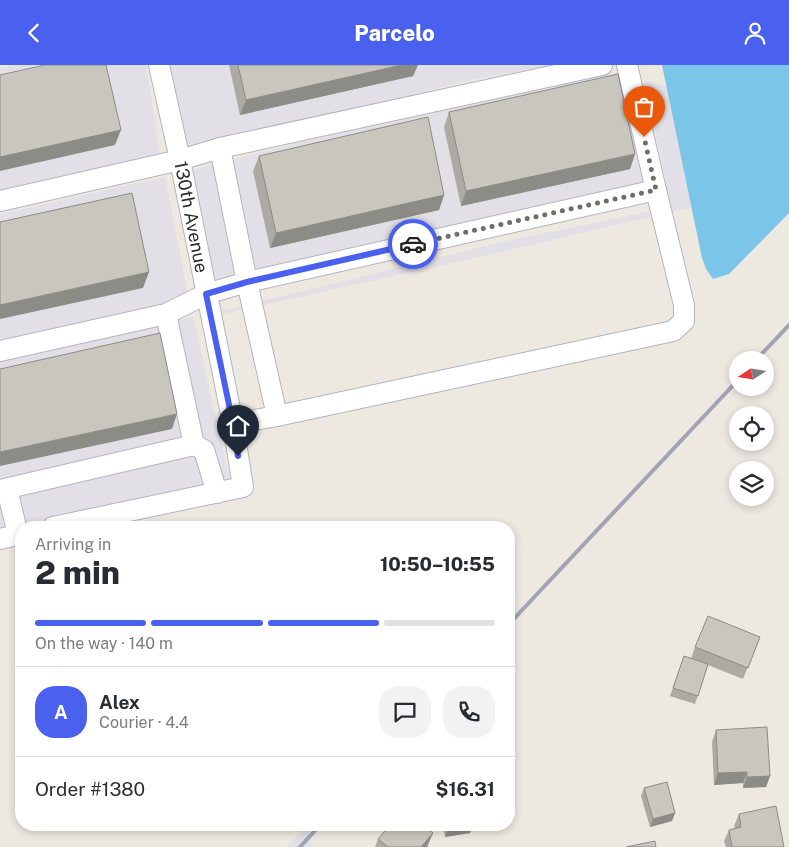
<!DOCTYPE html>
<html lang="en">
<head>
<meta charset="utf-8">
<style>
	body { margin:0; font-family:"Public Sans",sans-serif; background:#f2f2f3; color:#2b2b33; height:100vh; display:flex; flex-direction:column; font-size:19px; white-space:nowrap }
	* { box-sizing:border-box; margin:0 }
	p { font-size:16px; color:#7c7c81 }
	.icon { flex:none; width:28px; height:28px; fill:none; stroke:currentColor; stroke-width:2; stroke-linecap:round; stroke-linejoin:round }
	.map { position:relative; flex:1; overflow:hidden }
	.side { position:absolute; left:15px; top:456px; width:500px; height:310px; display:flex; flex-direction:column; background:#fff; border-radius:20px; box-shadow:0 2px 8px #0003 }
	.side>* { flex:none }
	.needle { width:32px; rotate:258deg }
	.buttons { position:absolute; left:729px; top:286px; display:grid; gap:10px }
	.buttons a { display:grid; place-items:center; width:45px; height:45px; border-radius:50%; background:#fff; box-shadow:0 2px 8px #0003; font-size:25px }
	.pin { position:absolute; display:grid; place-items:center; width:42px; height:42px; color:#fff; margin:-51px -21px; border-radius:50% 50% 50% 0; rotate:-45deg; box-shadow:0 0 5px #0007 }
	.pin .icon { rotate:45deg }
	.courier { position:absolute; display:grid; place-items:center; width:50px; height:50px; margin:-25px; border:4px solid #4a61f0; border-radius:50%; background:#fff; color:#222; box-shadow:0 1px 6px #0007 }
	.summary em { font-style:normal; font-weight:800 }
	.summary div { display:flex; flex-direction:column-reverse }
	.summary { display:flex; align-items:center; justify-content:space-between; height:85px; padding:0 20px }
	h1 { font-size:32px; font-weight:800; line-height:38px }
	.bar { display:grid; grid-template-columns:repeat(4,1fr); gap:8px 5px; align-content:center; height:60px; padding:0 20px }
	.bar i { height:6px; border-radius:4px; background:#e1e1e2 }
	.bar .current { background:#4a61f0 }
	.bar p { grid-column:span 4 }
	.line { display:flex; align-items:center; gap:12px; padding:0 20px; border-top:1px solid #e1e1e2 }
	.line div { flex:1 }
	.round { display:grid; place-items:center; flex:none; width:52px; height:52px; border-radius:20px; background:#f2f2f3 }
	header { display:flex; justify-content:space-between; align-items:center; height:65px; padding:0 20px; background:#4a61f0; color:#fff; font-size:22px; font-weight:800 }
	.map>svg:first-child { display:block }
	.industrial { fill:#e2e0e6 }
	.water { fill:#7ac5e8 }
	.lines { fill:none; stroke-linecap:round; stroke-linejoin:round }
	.minor-casing { stroke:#b3b5bf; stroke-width:22 }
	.minor { stroke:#fff; stroke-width:20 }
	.rail { stroke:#a2a4b5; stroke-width:4 }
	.wall { fill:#adaaa3 }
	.shaded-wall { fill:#8d8b85 }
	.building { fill:#c9c6be; stroke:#8d8b85 }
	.done { stroke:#706e6b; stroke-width:5; stroke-dasharray:0 9 }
	.route { stroke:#4a61f0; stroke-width:6 }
	.labels { text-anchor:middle; stroke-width:4; stroke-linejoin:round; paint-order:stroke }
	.street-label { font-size:18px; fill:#2c2c2c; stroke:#fff }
</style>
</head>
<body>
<header><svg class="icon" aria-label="back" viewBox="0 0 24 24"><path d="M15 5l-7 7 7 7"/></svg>Parcelo<svg class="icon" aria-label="person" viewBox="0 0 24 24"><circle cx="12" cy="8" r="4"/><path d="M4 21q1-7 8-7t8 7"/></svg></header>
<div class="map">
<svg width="789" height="782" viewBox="0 0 789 782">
	<rect width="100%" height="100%" fill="#ede8e0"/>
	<g class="industrial">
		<polygon points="13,0 146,0 161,94 0,130 0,3"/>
		<polygon points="167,0 554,0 466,16 182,89"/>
		<polygon points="622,6 648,128 209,230 184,107 471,33"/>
		<polygon points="645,16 667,21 692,142 488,190 218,250 213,248 502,177 661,144 669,133"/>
		<polygon points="165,112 189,235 0,277 0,149"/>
		<polygon points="193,252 230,416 0,465 0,295"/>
		<polygon points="307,760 308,760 312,782 287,782"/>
	</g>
	<polygon class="water" points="662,0 789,0 789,148 729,209 713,214 706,204 702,193"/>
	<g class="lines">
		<defs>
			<g id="minor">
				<polyline points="220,83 247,217 277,351"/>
				<polyline points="0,136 180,95 220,83 602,0"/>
				<polyline points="166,249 194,380"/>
				<polyline points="0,286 166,249 206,229 247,217 656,125 627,0"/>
				<polyline points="233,359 277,351 673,266 684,256 684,240 656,125"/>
				<polyline points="7,424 18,470"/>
				<polyline points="0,425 194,380 204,385 217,428"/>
				<polyline points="53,462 243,422 233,359 180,95 159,0"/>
				<polyline points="0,474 21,469"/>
			</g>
		</defs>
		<use href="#minor" class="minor-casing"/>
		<use href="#minor" class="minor"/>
		<g class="rail">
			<polyline points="756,295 789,260"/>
			<polyline points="509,559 738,315"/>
			<polyline points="300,782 320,760"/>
		</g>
	</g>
	<g class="wall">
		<polygon points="229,0 418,0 413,11 240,50"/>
		<polygon points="449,47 635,89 630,104 461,141 444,62"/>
		<polygon points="259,91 444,130 439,145 270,183 253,106"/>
		<polygon points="760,572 743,614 708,600 695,639 670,631 684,591 691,594 695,582"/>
		<polygon points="716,665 770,711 766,722 743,723 743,718 714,720 712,677"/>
		<polygon points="644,723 675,748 672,756 650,762 641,731"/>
		<polygon points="739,749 784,782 726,782 724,776 729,765 735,763 734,761"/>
		<polygon points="430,760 473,760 470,768 445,772 443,760 431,763"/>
		<polygon points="378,774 428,780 427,782 375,782"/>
	</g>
	<g class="shaded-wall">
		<polygon points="402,0 418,0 413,11 240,50 246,35"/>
		<polygon points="121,65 115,80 0,106 0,92"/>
		<polygon points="635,89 630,104 461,141 466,126"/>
		<polygon points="444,130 439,145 270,183 276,168"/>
		<polygon points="149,207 143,223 0,254 0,240"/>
		<polygon points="177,349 172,364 0,401 0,387"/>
		<polygon points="747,707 743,718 714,720 718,708"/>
		<polygon points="770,711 766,722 743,723 747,712"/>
		<polygon points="675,748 672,756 650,762 653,754"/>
		<polygon points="432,760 443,760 431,763"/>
		<polygon points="453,760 473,760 470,768 445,772 450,761"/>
		<polygon points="433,768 428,780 427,782 421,782"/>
	</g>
	<g class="building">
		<polygon points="45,0 106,0 121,65 0,92 0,10"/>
		<polygon points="238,0 402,0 246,35"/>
		<polygon points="618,9 635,89 466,126 449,47"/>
		<polygon points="428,52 444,130 276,168 259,91"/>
		<polygon points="132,128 149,207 0,240 0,157"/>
		<polygon points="160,268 177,349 0,387 0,304"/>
		<polygon points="708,551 760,572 748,603 695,582"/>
		<polygon points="684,591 708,599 698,631 673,623"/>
		<polygon points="767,662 770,711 747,712 747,707 718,708 716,665"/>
		<polygon points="667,717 675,748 653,754 644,723"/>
		<polygon points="776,741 784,782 732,782 729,765 741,762 739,749"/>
		<polygon points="390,760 423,760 433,768 421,782 388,782 378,774"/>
		<polygon points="655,776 656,782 626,782"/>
	</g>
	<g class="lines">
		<polyline class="done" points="413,179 656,125 644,72"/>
		<polyline class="route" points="238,391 233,359 206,229 247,217 413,179"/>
	</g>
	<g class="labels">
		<g class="street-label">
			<text transform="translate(191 152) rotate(79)" y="6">130th Avenue</text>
		</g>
	</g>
</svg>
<div class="buttons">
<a><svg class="needle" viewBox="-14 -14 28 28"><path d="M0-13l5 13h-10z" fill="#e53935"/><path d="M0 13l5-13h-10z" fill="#7c7c81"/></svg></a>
<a><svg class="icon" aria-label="locate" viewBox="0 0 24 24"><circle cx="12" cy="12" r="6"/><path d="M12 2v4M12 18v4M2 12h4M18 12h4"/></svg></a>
<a><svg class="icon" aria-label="layers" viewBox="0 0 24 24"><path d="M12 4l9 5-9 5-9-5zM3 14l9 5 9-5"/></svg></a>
</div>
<div class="pin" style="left:644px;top:72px;background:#ea580c"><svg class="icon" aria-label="bag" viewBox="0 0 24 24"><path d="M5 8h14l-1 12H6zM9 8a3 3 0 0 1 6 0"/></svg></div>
<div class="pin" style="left:238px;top:391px;background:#1f2937"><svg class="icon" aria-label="home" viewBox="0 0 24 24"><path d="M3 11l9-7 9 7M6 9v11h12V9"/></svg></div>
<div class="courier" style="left:413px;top:179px"><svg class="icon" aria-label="car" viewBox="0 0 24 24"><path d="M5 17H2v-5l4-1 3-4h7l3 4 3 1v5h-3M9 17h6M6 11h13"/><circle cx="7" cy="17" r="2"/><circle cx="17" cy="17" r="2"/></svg></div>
<section class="side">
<div class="summary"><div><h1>2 min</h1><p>Arriving in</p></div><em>10:50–10:55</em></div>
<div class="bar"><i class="current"></i><i class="current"></i><i class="current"></i><i></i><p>On the way · 140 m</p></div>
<div class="line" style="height:90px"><b class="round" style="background:#4a61f0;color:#fff">A</b><div><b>Alex</b><p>Courier · 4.4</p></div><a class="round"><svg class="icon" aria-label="chat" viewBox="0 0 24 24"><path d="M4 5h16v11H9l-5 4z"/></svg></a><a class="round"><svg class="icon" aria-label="phone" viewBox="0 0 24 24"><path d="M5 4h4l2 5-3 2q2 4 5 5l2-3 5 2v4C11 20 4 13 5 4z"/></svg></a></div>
<div class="line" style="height:65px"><div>Order #1380</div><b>$16.31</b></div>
</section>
</div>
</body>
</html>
